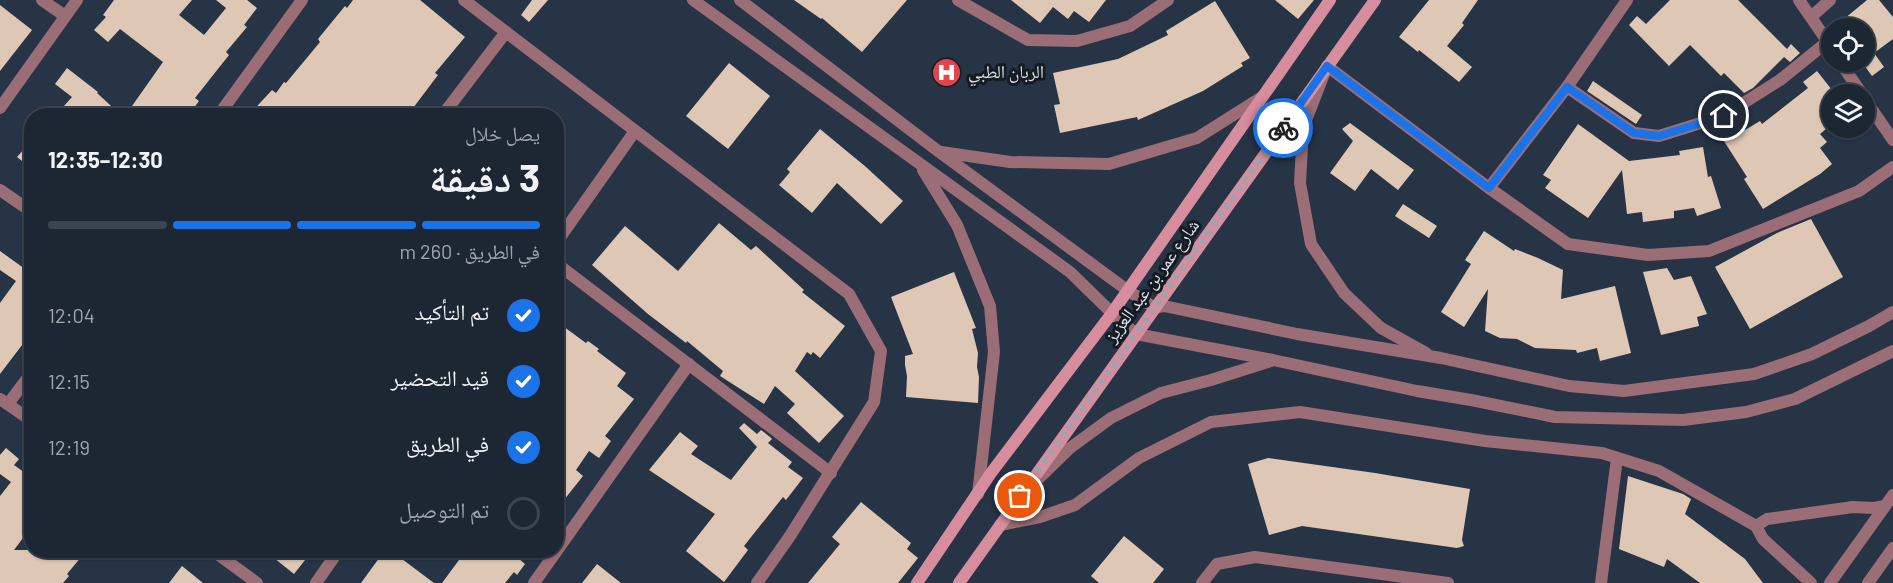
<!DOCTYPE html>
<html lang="ar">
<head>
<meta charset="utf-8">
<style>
	body { margin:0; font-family:Barlow,"Noto Naskh Arabic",sans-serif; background:#252f3c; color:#f1f3f6; direction:rtl; height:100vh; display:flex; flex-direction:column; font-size:22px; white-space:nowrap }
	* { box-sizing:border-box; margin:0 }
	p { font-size:20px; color:#a0a5ac }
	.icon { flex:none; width:33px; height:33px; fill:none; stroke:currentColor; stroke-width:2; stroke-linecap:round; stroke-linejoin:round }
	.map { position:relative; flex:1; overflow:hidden; direction:ltr }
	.side { position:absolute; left:24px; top:108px; width:540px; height:450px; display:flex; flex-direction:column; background:#1d2734; border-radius:24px; box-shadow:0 2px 4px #0004,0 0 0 2px #3b444f; direction:rtl }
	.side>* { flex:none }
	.buttons { position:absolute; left:1821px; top:18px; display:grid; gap:12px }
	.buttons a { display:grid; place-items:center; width:54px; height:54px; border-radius:50%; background:#1d2734; box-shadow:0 2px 4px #0004,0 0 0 2px #3b444f; font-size:30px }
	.pin { position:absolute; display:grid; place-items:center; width:51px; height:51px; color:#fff; margin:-26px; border:3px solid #fff; border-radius:50%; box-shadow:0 2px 6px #0007 }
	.courier { position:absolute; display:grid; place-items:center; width:60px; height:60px; margin:-30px; border:4px solid #1a73e8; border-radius:50%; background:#fff; color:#222; box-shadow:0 2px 8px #0007 }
	.head em { font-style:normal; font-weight:700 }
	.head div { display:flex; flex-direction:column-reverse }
	.head { display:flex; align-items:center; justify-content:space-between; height:102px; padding:0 24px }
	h1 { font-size:39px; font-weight:700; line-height:45px }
	.bar { display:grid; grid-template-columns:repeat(4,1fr); gap:9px 6px; align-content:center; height:72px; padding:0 24px }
	.bar i { height:8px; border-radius:4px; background:#3b444f }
	.bar .active { background:#1a73e8 }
	.bar p { grid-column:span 4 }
	ol { padding:0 24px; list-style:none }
	li { display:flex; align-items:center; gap:18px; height:66px }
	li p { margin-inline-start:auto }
	li .icon { padding:6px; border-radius:50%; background:#1a73e8; color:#fff; stroke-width:4 }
	li:last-child { color:#a0a5ac }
	li i { width:33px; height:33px; border:3px solid #3b444f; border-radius:50% }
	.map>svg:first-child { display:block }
	.building { fill:#dfc7b5 }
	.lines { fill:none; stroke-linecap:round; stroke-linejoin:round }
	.minor { stroke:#9b6d77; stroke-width:12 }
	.tertiary { stroke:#9b6d77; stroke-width:12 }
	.secondary { stroke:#d68d9d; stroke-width:12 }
	.done { stroke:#9aa4b2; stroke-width:6; stroke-dasharray:0 10.8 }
	.route { stroke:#1a73e8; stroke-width:8 }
	.labels { text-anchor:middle; stroke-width:6; stroke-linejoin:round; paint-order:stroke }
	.poi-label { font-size:18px; fill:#d8e1ec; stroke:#151b23; text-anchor:start }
	.street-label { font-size:18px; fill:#d8e1ec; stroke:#151b23 }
</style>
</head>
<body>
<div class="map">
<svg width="1893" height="583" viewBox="0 0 1893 583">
	<rect width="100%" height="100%" fill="#273446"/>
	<g class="building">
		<polygon points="114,0 192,0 179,15 204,35 226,8 216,0 247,0 257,8 244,25 247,27 226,52 229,55 195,98 199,101 188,116 125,116 163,62 120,29 108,42 94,30 106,17 103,15"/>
		<polygon points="353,0 420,0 465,37 435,73 438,75 407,116 248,116 272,90 276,93 284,82 286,83 320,42 318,39 345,6 347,8"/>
		<polygon points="532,0 548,0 529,22 521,15"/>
		<polygon points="794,0 907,0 862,52 822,18 821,19"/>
		<polygon points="1011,0 1106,0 1089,22 1074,11 1068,19 1053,7 1040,23"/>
		<polygon points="1275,0 1314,0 1298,19"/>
		<polygon points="1429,0 1478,0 1462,23 1464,25 1447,46 1472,67 1459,82 1419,50 1418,52 1399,37"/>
		<polygon points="1670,0 1738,0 1787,49 1791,44 1800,53 1790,62 1784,57 1753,88 1744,93 1724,73 1721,76 1690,45 1669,66 1629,25 1637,16 1646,24"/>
		<polygon points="1867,0 1879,0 1893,17 1893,39 1874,53 1884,67 1872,76 1864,65 1864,28 1852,28 1844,19"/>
		<polygon points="1215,1 1250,58 1241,63 1243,66 1203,91 1138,120 1137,117 1060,133 1054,105 1060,104 1053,73 1118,59 1168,35 1166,31"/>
		<polygon points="0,5 32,30 0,71"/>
		<polygon points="729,63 770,96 728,149 686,116"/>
		<polygon points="67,68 98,92 97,93 122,116 55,116 72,97 55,84"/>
		<polygon points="1817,71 1832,90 1832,124 1820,134 1827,142 1820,148 1832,164 1820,174 1763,209 1744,179 1747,177 1722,138 1737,129 1740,133 1760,121 1762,124 1808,88 1803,82"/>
		<polygon points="1593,81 1642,115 1636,124 1587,91"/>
		<polygon points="1350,123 1414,170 1398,190 1371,169 1355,191 1330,173 1353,141 1342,129"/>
		<polygon points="1578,124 1629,161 1680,155 1679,151 1703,147 1708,177 1711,176 1721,208 1697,216 1694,208 1674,211 1674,218 1643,222 1642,212 1627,214 1622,170 1588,218 1545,188 1551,180 1543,175"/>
		<polygon points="820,129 866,167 903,201 881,224 837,183 812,213 779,185 790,172 787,169"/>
		<polygon points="32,140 32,169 17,157"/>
		<polygon points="1403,204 1437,226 1429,238 1395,216"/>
		<polygon points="1811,219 1843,277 1750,329 1715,267 1777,233"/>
		<polygon points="719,223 751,250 756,246 804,290 802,292 845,326 820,358 813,352 811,355 807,352 795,371 844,416 819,443 787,413 795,404 775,386 764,404 720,376 723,371 687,341 686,343 648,314 592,265 625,226 678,271"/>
		<polygon points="1484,231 1514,251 1515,249 1538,258 1563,270 1561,299 1615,286 1631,353 1600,361 1597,348 1577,353 1576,350 1535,348 1517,339 1500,338 1485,331 1488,289 1464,327 1441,312 1471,264 1465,260"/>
		<polygon points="0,251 32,274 32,332 0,374 0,303 16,281 0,270"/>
		<polygon points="1667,268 1674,280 1691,276 1707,314 1697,317 1699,326 1661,335 1643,272"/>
		<polygon points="954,272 976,328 972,329 978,353 977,367 979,377 978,403 906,397 907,376 905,365 905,356 913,354 891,297"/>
		<polygon points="556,321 586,343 588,341 599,349 597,351 626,373 617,386 634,399 605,436 611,441 599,458 589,451 576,470 583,476 556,510"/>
		<polygon points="744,423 757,434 761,430 770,437 772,439 768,443 792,462 788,467 803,478 786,500 783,497 744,546 748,550 724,582 686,551 715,514 649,470 680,432 698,446 691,454 731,480 757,447 739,428"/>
		<polygon points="6,448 19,459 14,465 32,478 32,526 14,550 87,550 67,574 69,576 63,583 0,583 0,496 11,482 0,474 0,455"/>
		<polygon points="1268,458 1375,473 1470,489 1462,540 1464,546 1457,548 1302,526 1269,535 1248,464"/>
		<polygon points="1628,476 1683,494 1691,499 1685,514 1745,559 1763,583 1700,583 1667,559 1664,567 1619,549"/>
		<polygon points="861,502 911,543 907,549 918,558 898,583 808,583 840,544 832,537"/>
		<polygon points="1124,536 1164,569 1153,583 1099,583 1091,576"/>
		<polygon points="264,550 313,550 294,574"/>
		<polygon points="385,550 390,550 434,583 361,583"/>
		<polygon points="445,550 509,550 525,564 517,575 514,572 505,583 442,583 459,560"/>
		<polygon points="597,564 621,583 582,583"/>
		<polygon points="182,566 203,583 169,583"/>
	</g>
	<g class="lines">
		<g class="minor">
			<polyline points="42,0 65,16"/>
			<polyline points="464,0 849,294 881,351 874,402 790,536 757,583"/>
			<polyline points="958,0 1028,40 1077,41 1130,26 1168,0"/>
			<polyline points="1627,0 1567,87 1489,188 1568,244 1648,255 1709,251 1859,191 1893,167"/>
			<polyline points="1799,0 1832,48"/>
			<polyline points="1811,17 1830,0"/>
			<polyline points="1840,62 1862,94"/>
			<polyline points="1567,87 1634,133 1659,136 1723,116 1780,80 1827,42"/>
			<polyline points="1864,98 1893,140"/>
			<polyline points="0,108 77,0"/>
			<polyline points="218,116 302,0"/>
			<polyline points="442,116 506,32"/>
			<polyline points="0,190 32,212"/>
			<polyline points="556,243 635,131"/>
			<polyline points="556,263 831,473"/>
			<polyline points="0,399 32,421"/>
			<polyline points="8,404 32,372"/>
			<polyline points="1000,525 1040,517 1075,505 1139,458 1211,422 1300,412 1485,441 1602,453 1659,471 1756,526 1763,539 1811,583"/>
			<polyline points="1756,526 1767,519 1853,507 1874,508 1885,506"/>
			<polyline points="212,550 257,583"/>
			<polyline points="316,583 339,550"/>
			<polyline points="534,583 689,364"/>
			<polyline points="1202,583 1217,564 1255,557 1448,583"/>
			<polyline points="1601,583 1617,458"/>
		</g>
		<g class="tertiary">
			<polyline points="693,0 1070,272 1112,313 1136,334 1273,360 1417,391 1471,400 1555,417 1683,420 1746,412 1795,399 1893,351"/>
			<polyline points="740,0 938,151 1127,290 1155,308 1164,306 1297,334 1441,358 1569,386 1624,391 1754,374 1812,354 1869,326 1893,312"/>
			<polyline points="941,152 1010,162 1109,164 1197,138 1262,97"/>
			<polyline points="923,170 957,225 990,306 994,352 978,494"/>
			<polyline points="1426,353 1381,328 1344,293 1311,244 1300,183 1303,128 1327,66 1489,188"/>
			<polyline points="1034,483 1070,448 1111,418 1161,393 1211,380 1271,361"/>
			<polyline points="1830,583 1893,495"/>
			<polyline points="1868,583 1893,548"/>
		</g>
		<g class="secondary">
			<polyline points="917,583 991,473 1112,313 1330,0"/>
			<polyline points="959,583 1375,0"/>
		</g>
	</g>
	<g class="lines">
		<polyline class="done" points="1020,496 1283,128"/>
		<polyline class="route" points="1283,128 1327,66 1489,188 1567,87 1634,133 1659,136 1724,116"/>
	</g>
	<defs>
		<symbol id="hospital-disc" viewBox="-11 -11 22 22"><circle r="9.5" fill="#e0444e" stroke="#151b23"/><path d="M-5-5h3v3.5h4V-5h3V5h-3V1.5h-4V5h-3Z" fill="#fff"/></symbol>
	</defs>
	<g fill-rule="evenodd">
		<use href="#hospital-disc" x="930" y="56" width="33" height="33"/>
	</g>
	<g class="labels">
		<g class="poi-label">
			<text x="968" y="78">الربان الطبي</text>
		</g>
		<g class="street-label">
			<text transform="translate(1152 281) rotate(-54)" y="6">شارع عمر بن عبد العزيز</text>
		</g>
	</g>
</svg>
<div class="buttons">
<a><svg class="icon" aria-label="locate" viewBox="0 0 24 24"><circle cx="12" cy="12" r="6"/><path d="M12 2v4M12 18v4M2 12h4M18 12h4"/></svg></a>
<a><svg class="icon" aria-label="layers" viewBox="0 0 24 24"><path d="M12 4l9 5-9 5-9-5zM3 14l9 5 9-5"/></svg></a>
</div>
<div class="pin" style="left:1020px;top:496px;background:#ea580c"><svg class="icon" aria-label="bag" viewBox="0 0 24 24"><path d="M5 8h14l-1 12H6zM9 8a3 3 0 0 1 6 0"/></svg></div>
<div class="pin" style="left:1724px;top:116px;background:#1f2937"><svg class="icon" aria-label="home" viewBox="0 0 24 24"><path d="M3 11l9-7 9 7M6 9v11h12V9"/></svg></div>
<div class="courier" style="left:1283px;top:128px"><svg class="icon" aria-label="bike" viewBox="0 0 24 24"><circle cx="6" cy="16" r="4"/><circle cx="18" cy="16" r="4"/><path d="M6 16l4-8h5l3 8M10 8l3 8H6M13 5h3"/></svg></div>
<section class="side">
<div class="head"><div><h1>3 دقيقة</h1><p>يصل خلال</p></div><em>12:30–12:35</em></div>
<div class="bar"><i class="active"></i><i class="active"></i><i class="active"></i><i></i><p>في الطريق · 260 m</p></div>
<ol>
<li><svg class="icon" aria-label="check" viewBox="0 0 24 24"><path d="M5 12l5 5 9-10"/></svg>تم التأكيد<p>12:04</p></li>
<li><svg class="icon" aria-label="check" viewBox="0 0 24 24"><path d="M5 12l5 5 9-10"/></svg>قيد التحضير<p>12:15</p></li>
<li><svg class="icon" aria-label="check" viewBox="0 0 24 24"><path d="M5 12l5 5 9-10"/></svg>في الطريق<p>12:19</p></li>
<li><i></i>تم التوصيل</li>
</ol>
</section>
</div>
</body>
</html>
